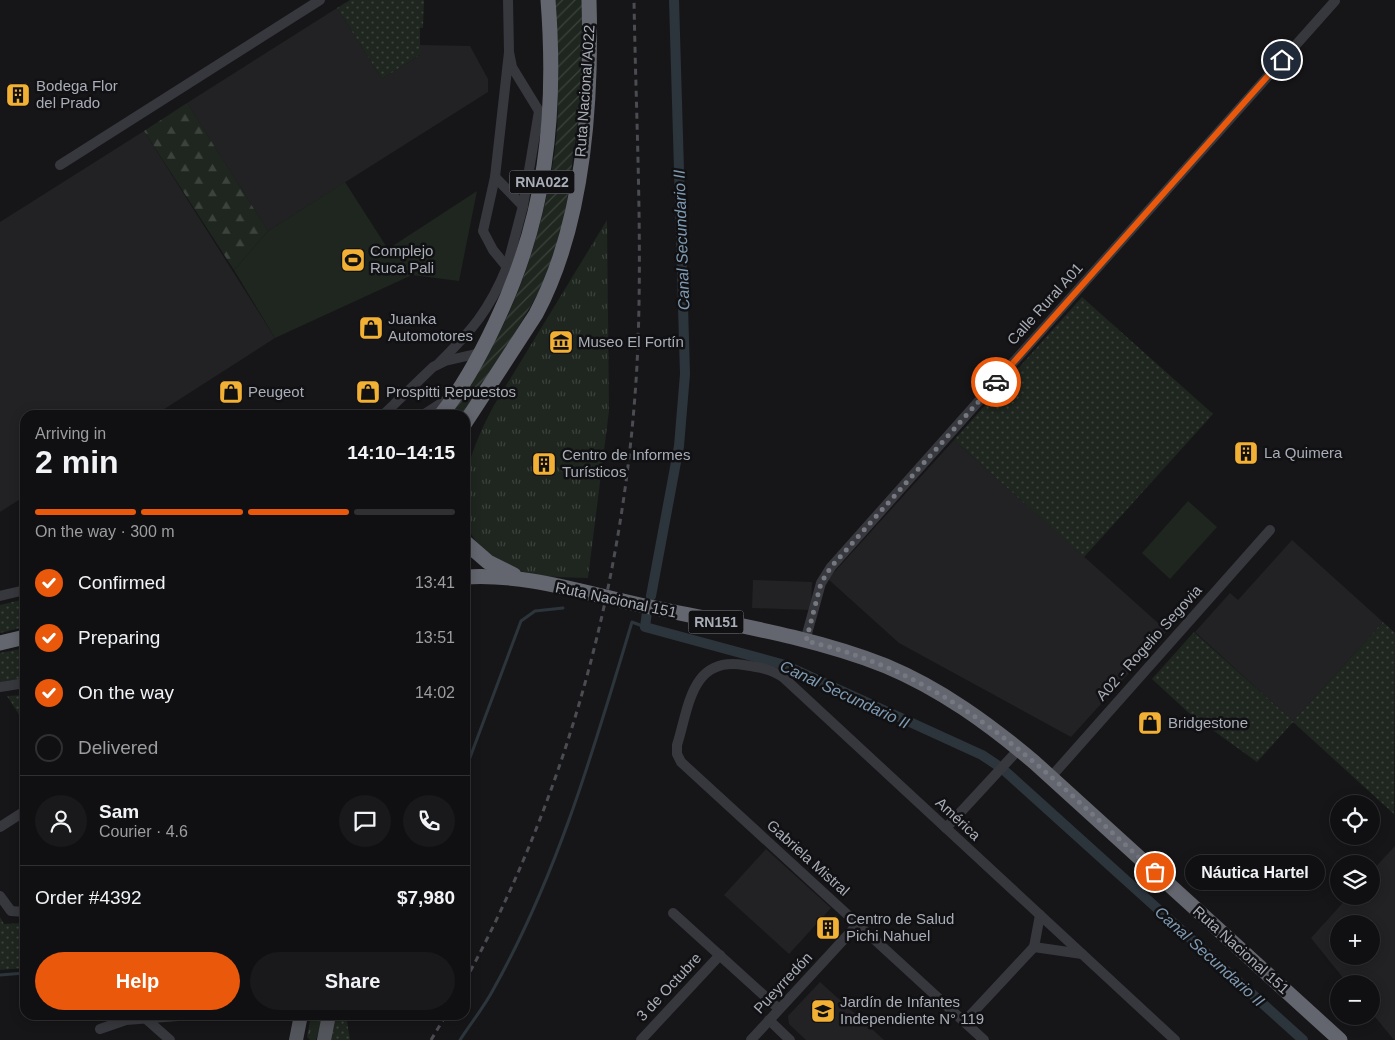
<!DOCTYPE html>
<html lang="en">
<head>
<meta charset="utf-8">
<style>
	body { margin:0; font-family:Arial,sans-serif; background:#19191b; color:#f1f3f6; height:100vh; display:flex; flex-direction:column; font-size:19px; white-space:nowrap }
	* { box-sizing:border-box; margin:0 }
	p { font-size:16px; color:#9c9d9f }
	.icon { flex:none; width:28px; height:28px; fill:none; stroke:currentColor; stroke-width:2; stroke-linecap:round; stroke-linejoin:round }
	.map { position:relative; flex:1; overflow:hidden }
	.side { position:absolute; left:20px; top:410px; width:450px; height:610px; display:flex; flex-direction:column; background:#101012; border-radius:15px; box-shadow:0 2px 12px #0003,0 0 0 1px #303032 }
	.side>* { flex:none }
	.fabs { position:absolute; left:1330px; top:795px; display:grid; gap:10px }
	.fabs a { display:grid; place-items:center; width:50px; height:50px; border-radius:50%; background:#101012; box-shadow:0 2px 12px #0003,0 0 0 1px #303032; font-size:25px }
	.pin { position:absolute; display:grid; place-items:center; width:42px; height:42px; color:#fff; margin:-21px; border:2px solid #fff; border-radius:50%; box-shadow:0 1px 5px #0007 }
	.courier { position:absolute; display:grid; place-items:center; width:50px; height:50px; margin:-25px; border:4px solid #ea580c; border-radius:50%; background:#fff; color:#222; box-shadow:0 1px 6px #0007 }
	.bubble { position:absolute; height:35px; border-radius:18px; background:#101012; box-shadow:0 2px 12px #0003,0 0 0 1px #303032; font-size:16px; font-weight:800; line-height:35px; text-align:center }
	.summary em { font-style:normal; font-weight:800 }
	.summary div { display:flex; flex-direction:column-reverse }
	.summary { display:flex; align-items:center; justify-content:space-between; height:85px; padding:0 15px }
	h1 { font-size:32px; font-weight:800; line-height:38px }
	.bar { display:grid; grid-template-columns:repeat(4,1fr); gap:8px 5px; align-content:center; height:60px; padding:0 15px }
	.bar i { height:6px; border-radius:4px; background:#303032 }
	.bar .active { background:#ea580c }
	.bar p { grid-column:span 4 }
	.line { display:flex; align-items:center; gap:12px; padding:0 15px; border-top:1px solid #303032 }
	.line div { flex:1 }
	.round { display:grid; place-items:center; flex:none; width:52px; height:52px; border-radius:26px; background:#19191b }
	ol { padding:0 15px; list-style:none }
	li { display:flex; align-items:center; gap:15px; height:55px }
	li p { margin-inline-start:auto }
	li .icon { padding:5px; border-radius:50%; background:#ea580c; color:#fff; stroke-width:4 }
	li:last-child { color:#9c9d9f }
	li i { width:28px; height:28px; border:2px solid #303032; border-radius:50% }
	.cta { display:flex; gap:10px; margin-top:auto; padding:10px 15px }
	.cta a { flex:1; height:58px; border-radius:30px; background:#ea580c; color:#fff; font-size:20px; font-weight:800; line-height:58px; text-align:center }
	.cta a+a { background:#19191b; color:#f1f3f6 }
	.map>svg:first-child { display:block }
	.built { fill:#222225; fill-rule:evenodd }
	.grass { fill:url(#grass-dots) }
	.forest { fill:url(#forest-firs) }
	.park { fill:url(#park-tufts) }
	.garden { fill:url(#garden-furrows) }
	.pitch { fill:#1e261f }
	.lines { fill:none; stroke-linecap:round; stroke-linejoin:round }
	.stream { stroke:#2c353c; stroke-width:3 }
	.canal { stroke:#2c353c; stroke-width:10 }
	.minor { stroke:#37383d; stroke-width:10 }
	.major { stroke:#53555c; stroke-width:14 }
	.highway { stroke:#63666e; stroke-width:15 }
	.rail { stroke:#4a4c52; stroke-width:3; stroke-dasharray:6 5; stroke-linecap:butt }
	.done { stroke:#757880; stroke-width:5; stroke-dasharray:0 9 }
	.route { stroke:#ea580c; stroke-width:6 }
	.labels { text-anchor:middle; stroke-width:5; stroke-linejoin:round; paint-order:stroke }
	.shield { fill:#111113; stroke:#7b7e86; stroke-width:1 }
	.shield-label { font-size:14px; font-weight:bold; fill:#a8adb8 }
	.poi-label { font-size:15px; fill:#a8adb8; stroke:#111113; text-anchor:start }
	.street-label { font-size:15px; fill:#a8adb8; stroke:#111113 }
	.water-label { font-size:16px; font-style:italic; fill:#7f9bb3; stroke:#111113 }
</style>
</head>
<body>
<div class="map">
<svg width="1395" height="1040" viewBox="0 0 1395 1040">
	<defs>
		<pattern id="grass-dots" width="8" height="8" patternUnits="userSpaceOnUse" patternTransform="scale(1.25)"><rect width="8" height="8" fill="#1e261f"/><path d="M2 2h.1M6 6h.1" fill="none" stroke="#3c433d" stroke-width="1.8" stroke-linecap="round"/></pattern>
		<pattern id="forest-firs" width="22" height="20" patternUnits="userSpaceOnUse" patternTransform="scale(1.25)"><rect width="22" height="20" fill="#1e261f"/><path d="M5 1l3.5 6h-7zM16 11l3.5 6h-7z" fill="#3c433d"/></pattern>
		<pattern id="park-tufts" width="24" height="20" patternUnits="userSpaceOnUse" patternTransform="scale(1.25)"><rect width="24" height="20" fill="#1e261f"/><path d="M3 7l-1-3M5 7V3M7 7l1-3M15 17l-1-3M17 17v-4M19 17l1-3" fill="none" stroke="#3c433d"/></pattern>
		<pattern id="garden-furrows" width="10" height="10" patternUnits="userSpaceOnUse" patternTransform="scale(1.25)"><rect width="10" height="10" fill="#1e261f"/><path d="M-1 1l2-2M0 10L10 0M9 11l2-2" fill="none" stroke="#3c433d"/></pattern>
	</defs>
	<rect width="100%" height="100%" fill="#161618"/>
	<g class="built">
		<polygon points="337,8 382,79 420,55 420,45 470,46 488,79 488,92 268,231 187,103"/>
		<polygon points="144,131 275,338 155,415 25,415 25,496 0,512 0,222"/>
		<polygon points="954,440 1167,631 1071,737 899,643 828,579"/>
		<polygon points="1292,540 1383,622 1293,721 1195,632 1230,593 1238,600"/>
		<polygon points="753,580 812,582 811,610 752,608"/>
		<path d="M1395 846V1040H1394L1371 1012V984H1348L1311 938 1349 896H1371V872ZM1339 924H1371V956H1339Z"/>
		<polygon points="766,849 831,908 789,954 724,895"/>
		<polygon points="820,982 884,1040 806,1040 789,1024 788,1016"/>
	</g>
	<g class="grass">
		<polygon points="350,0 424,0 423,28 420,28 420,55 382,79 337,8"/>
		<polygon points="1082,297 1213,414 1084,557 954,440"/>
		<polygon points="25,599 25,627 0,633 0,605"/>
		<polygon points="1383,622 1395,633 1394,814 1293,722 1257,762 1189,713 1152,679 1194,632 1293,721"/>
		<polygon points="25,648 25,678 0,682 0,653"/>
		<polygon points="25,695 25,724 7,696"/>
		<polygon points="0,917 4,924 25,923 25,968 0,970"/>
		<polygon points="335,1015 346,1015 350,1040 330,1040"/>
	</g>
	<polygon class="forest" points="187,103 268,231 234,270 144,131"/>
	<g class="park">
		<path d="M607 220 609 411 588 578C564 577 536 578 512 568 437 537 464 462 493 407Z"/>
		<polygon points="311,1015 323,1015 316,1040 310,1040 307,1037"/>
	</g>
	<path class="garden" d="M552 0H583L580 108 564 221 543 285 513 336 462 415H448C463 391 480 367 494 342 527 285 552 194 557 129 560 86 555 43 552 0Z"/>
	<g class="pitch">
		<polygon points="345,182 388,249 477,191 459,281 412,275 275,338 234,270 268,231"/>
		<polygon points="1188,501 1217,527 1170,579 1142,553"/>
	</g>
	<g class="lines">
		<g class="stream">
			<polyline points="465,771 521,621 535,611 563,608"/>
			<polyline points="0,975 25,973"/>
			<path d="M460 1040C471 1023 484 1007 493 990 558 874 594 748 632 622L645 627"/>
		</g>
		<g class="canal">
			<polyline points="651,596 679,446 685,374 674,0"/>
			<polyline points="647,612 645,627 785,665 982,755 997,765"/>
			<polyline points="1006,772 1303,1040"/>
		</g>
		<g class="minor">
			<polyline points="508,0 509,52 512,67 542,116"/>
			<polyline points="60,165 320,0"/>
			<polyline points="495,177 523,206"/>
			<polyline points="507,267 523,206 539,111"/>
			<path d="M439 363C472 330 489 311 507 267L493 250 483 231 495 177 509 52"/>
			<polyline points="383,415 433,367 445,361 480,353"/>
			<polyline points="423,415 451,397"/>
			<polyline points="0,596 25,590"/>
			<polyline points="805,641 821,583 831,567 1335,1"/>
			<polyline points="0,687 25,683"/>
			<polyline points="1051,777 1270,530"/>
			<polyline points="0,827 25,811"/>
			<polyline points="946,828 1019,749"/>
			<polyline points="0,896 11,911 25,912"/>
			<polyline points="673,913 779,1009"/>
			<polyline points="1034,947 1082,954"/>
			<polyline points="145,1018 170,1040"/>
			<polyline points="769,1020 790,1040"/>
			<polyline points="964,1022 1034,947 1040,915"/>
			<polyline points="100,1029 126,1020 191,1015"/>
			<polyline points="641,1040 720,955"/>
			<polyline points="751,1040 858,924"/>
			<path d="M984 1040 681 762 677 754V745C689 707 691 656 744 665 758 667 772 669 784 678L1175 1040"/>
		</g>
		<g class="major">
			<polyline points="296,1040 301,1015"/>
			<polyline points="324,1040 329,1015"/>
		</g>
		<g class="highway">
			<path d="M441 415C463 387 480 356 495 324 546 218 557 116 548 0"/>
			<path d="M465 423 536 314C584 224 592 101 589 0"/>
			<polyline points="465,542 488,562 514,575"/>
			<path d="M465 577C522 573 581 592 636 604 718 622 808 635 886 666 941 689 989 724 1034 762L1340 1040"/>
			<polyline points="0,643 25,637"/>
		</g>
		<g class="rail">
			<path d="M465 981C568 792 625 580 637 365 643 244 636 121 634 0"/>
			<polyline points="431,1040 446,1015"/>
		</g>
	</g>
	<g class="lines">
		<path class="done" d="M996 382 831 567 821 583 806 641C958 676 1044 771 1155 872"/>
		<polyline class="route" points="996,382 1282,60"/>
	</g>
	<defs>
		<symbol id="building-square" viewBox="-11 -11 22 22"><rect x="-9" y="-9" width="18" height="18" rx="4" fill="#f2b134" stroke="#111113"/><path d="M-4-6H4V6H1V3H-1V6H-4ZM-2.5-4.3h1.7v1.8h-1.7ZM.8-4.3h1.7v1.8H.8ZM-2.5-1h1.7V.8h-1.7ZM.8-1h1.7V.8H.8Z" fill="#111"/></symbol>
		<symbol id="stadium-square" viewBox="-11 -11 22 22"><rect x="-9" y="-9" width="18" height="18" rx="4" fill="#f2b134" stroke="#111113"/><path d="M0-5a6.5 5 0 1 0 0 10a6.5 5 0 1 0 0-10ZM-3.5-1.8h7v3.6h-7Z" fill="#111"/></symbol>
		<symbol id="shop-square" viewBox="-11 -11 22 22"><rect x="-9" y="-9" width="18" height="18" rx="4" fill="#f2b134" stroke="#111113"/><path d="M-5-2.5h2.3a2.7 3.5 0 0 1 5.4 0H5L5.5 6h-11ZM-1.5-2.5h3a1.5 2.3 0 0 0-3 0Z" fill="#111"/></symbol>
		<symbol id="museum-square" viewBox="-11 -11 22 22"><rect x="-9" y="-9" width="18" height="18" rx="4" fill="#f2b134" stroke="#111113"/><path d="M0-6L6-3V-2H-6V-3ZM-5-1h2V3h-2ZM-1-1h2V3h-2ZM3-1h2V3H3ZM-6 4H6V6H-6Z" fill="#111"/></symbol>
		<symbol id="school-square" viewBox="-11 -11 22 22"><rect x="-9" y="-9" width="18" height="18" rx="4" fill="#f2b134" stroke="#111113"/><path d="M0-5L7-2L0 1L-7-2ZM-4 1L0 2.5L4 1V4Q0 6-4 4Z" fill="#111"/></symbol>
	</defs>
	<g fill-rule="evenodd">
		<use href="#building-square" x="4" y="81" width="28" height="28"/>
		<use href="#stadium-square" x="339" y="246" width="28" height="28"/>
		<use href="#shop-square" x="357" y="314" width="28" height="28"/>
		<use href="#museum-square" x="547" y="328" width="28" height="28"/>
		<use href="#shop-square" x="217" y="378" width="28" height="28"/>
		<use href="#shop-square" x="354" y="378" width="28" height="28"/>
		<use href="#building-square" x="1232" y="439" width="28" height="28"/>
		<use href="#building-square" x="530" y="450" width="28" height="28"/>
		<use href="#shop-square" x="1136" y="709" width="28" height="28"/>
		<use href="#building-square" x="814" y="914" width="28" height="28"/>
		<use href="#school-square" x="809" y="997" width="28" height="28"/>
	</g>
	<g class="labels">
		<g class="shield">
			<rect x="509.5" y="170.5" width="65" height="23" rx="4"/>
			<rect x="688.5" y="610.5" width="55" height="23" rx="4"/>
		</g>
		<g class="shield-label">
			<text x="542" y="187">RNA022</text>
			<text x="716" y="627">RN151</text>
		</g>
		<g class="poi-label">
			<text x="36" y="91">Bodega Flor<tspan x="36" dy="17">del Prado</tspan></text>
			<text x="370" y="256">Complejo<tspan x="370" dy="17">Ruca Pali</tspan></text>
			<text x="388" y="324">Juanka<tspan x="388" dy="17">Automotores</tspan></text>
			<text x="578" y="347">Museo El Fortín</text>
			<text x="248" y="397">Peugeot</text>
			<text x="386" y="397">Prospitti Repuestos</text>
			<text x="1264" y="458">La Quimera</text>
			<text x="562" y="460">Centro de Informes<tspan x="562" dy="17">Turísticos</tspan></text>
			<text x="1168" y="728">Bridgestone</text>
			<text x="846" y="924">Centro de Salud<tspan x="846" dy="17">Pichi Nahuel</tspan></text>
			<text x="840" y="1007">Jardín de Infantes<tspan x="840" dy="17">Independiente N° 119</tspan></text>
		</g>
		<g class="street-label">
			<text transform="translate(585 91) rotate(-86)" y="5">Ruta Nacional A022</text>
			<text transform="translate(1045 304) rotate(-48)" y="5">Calle Rural A01</text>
			<text transform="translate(616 600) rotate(12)" y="5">Ruta Nacional 151</text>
			<text transform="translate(1149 643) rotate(-48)" y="5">A02 - Rogelio Segovia</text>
			<text transform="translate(958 819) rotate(43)" y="5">América</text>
			<text transform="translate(808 858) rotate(42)" y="5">Gabriela Mistral</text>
			<text transform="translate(1241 950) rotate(42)" y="5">Ruta Nacional 151</text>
			<text transform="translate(783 983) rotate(-47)" y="5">Pueyrredón</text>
			<text transform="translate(669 987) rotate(-47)" y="5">3 de Octubre</text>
		</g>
		<g class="water-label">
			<text transform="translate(681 240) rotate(-92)" y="6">Canal Secundario II</text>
			<text transform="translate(845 694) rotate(25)" y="6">Canal Secundario II</text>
			<text transform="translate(1210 956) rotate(42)" y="6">Canal Secundario II</text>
		</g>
	</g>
</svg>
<div class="fabs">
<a><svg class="icon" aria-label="locate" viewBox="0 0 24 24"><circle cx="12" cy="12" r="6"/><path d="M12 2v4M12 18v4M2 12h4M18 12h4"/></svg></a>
<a><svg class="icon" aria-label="layers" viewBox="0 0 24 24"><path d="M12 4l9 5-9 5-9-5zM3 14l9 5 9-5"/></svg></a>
<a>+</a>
<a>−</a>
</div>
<div class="pin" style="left:1155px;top:872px;background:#ea580c"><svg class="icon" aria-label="bag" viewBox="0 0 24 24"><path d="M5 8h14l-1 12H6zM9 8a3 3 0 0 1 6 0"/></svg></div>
<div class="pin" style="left:1282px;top:60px;background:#1f2937"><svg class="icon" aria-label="home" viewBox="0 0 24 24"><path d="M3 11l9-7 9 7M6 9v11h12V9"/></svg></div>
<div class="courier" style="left:996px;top:382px"><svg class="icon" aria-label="car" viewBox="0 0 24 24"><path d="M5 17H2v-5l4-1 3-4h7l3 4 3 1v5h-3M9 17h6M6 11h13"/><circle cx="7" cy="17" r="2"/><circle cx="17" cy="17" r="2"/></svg></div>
<div class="bubble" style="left:1185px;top:855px;width:140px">Náutica Hartel</div>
<section class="side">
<div class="summary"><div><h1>2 min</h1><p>Arriving in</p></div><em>14:10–14:15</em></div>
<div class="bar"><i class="active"></i><i class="active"></i><i class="active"></i><i></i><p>On the way · 300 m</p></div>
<ol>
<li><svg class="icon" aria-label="check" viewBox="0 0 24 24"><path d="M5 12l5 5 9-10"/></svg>Confirmed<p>13:41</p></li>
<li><svg class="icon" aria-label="check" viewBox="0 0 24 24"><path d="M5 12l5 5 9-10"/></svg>Preparing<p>13:51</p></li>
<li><svg class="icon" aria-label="check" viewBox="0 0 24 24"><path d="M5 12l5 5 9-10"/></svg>On the way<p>14:02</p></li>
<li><i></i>Delivered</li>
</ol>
<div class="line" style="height:90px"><a class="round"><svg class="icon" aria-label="person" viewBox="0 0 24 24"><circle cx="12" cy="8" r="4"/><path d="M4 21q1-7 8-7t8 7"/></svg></a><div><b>Sam</b><p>Courier · 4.6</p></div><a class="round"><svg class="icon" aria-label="chat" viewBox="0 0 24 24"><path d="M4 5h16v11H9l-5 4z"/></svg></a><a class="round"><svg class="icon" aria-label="phone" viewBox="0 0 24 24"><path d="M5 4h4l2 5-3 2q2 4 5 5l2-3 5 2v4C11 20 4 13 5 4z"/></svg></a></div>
<div class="line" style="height:65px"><div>Order #4392</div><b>$7,980</b></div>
<div class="cta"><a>Help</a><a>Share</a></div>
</section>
</div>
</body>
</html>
